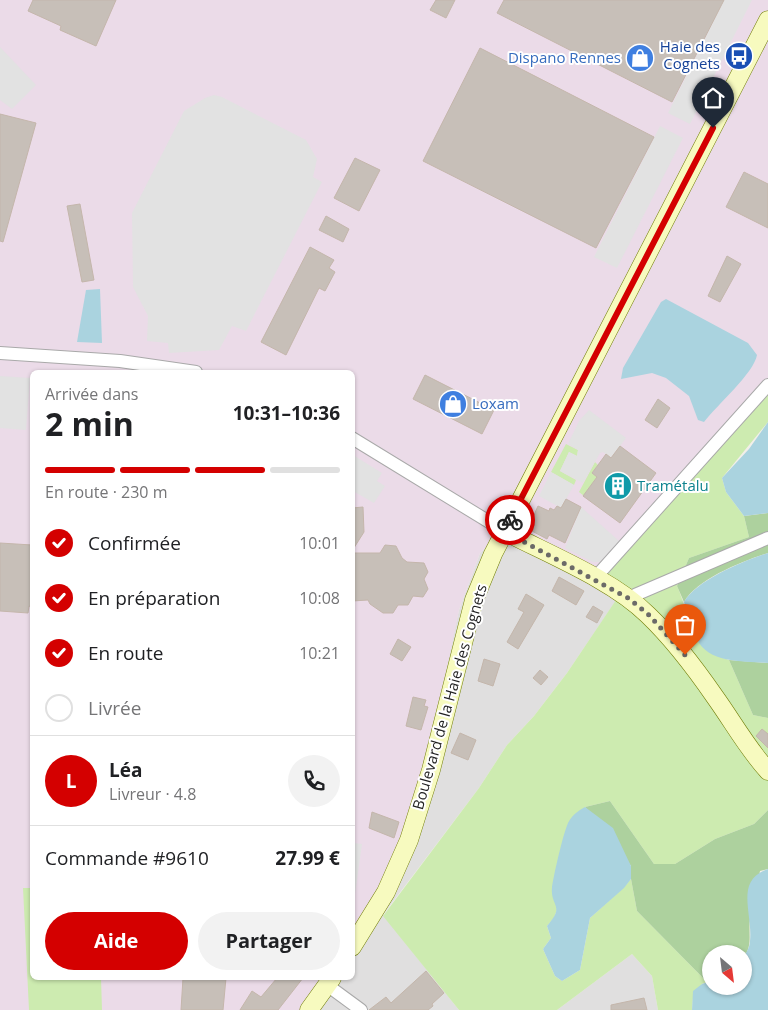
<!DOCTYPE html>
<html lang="fr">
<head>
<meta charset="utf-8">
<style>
	body { margin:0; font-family:"Open Sans",sans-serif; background:#f2f2f2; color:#202124; height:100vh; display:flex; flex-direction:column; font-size:19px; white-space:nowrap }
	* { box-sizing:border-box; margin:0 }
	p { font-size:16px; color:#757577 }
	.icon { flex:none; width:28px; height:28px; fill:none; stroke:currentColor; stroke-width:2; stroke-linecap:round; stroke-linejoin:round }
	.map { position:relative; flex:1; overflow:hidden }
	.sheet { position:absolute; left:30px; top:370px; width:325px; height:610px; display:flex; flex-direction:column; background:#fff; border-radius:8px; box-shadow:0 1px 4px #0004 }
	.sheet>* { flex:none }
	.needle { width:32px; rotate:152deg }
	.tools { position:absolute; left:702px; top:945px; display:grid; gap:10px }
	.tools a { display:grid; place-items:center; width:50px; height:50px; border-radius:50%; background:#fff; box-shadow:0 1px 4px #0004; font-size:25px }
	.pin { position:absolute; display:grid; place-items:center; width:42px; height:42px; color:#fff; margin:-51px -21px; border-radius:50% 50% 50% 0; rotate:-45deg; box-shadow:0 0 5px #0007 }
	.pin .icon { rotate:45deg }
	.courier { position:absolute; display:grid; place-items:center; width:50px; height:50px; margin:-25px; border:4px solid #d40000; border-radius:50%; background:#fff; color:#222; box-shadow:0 1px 6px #0007 }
	.headline em { font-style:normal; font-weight:700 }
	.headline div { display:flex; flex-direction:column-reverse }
	.headline { display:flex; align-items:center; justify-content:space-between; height:85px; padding:0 15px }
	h1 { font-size:32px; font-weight:700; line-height:38px }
	.bar { display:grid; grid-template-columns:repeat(4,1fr); gap:8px 5px; align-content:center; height:60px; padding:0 15px }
	.bar i { height:6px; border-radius:4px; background:#e0e0e0 }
	.bar .current { background:#d40000 }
	.bar p { grid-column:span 4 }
	.line { display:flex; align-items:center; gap:12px; padding:0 15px; border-top:1px solid #e0e0e0 }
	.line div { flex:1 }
	.round { display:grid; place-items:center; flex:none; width:52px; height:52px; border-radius:26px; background:#f2f2f2 }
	ol { padding:0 15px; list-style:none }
	li { display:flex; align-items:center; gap:15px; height:55px }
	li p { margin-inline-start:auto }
	li .icon { padding:5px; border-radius:50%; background:#d40000; color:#fff; stroke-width:4 }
	li:last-child { color:#757577 }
	li i { width:28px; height:28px; border:2px solid #e0e0e0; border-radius:50% }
	.cta { display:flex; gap:10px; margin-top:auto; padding:10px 15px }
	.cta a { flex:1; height:58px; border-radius:30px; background:#d40000; color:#fff; font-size:20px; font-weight:700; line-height:58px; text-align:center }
	.cta a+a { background:#f2f2f2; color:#202124 }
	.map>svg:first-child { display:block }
	.residential { fill:#e0dfdf }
	.industrial { fill:#ebdbe8 }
	.grass { fill:#cdebb0 }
	.forest { fill:#add19e }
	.parking { fill:#e2e2e2 }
	.water { fill:#aad3df }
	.building { fill:#c7bfb8; stroke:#c4b6ab }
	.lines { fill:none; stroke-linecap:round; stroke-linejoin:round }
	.street-casing { stroke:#a9a9a9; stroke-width:14 }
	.secondary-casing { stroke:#707d05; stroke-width:19 }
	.street { stroke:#fff; stroke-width:12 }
	.secondary { stroke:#f7fabf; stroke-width:18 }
	.done { stroke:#6b6a68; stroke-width:5; stroke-dasharray:0 9 }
	.route { stroke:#d40000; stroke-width:6 }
	.labels { text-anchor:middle; stroke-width:4; stroke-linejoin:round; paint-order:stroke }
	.transit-label { font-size:15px; fill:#164399; stroke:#fff; text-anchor:end }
	.shop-label { font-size:15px; fill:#366cbe; stroke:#fff; text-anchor:end }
	.culture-label { font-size:15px; fill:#0d838f; stroke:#fff; text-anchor:start }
	.street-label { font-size:15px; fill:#222; stroke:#fff }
</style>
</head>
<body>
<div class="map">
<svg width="768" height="1010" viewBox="0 0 768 1010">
	<rect width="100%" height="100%" fill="#f2efe9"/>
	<g class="residential">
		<polygon points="504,531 617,599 567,673 534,716 507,745 479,788 383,915 459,1010 301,1010 324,978 352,978 353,935 450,648 459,610 480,553"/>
		<polygon points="632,954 652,976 658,1010 557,1010"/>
	</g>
	<polygon class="industrial" points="0,0 768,0 768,380 600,575 504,531 480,553 459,610 442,693 420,786 389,870 353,935 352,372 32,372 32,978 324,978 301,1010 0,1010"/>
	<g class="grass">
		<path d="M768 380V422L722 478 726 492 744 516 749 537 689 558 677 586C692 620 689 647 729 660L753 715 768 718V810L754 824 715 839 675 864H654L610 801 585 807 554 898 558 907 554 918 547 926 551 938 543 949 555 976 562 981 580 970 590 918 623 888 631 879 637 911 707 982 702 984 693 998 692 1010H658L652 976 632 954 557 1010H459L383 916 479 788 507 745 534 716 567 673 616 600 600 575Z"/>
		<polygon points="566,444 578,450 577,456 569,452 560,471 576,480 574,485 551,472"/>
		<polygon points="595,462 598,465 592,473 597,477 584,496 579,492"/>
		<polygon points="23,888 32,888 32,978 101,978 102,1010 29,1010"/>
	</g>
	<g class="forest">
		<path d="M768 513V553C743 561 697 579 684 602L677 586 689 558 749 537 744 516Z"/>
		<polygon points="729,660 768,663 768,718 753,715"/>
		<path d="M610 801 654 864H675L715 839 754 824 768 810V869L760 871C757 887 752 903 750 919 748 933 753 944 744 957V954H711V981L707 982 637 911 631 879V866L585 807Z"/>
	</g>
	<g class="parking">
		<polygon points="724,0 752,0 690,124 668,113"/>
		<polygon points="0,47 36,85 12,109 0,100"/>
		<polygon points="214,95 222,97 306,140 317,159 313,177 322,182 246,331 232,326 219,350 169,353 168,343 147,341 148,316 133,287 132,213 184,111 205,98"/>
		<polygon points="660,126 683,138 617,268 594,257"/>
		<polygon points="0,376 30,378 26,430 0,428"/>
		<polygon points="589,410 626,438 611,458 603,452 600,453 583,483 560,471 569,452 577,456 578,450 568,444 579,421"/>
		<polygon points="353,455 382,473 377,481 385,486 374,503 353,491"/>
		<polygon points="551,472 574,485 561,508 539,496"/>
		<polygon points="581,507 619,541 600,562 593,562 565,548"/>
		<polygon points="353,843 362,844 355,894 353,894"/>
	</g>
	<g class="water">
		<polygon points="100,289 102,343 77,342 86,290"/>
		<path d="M666 299 748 343 757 355C754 373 717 405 704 422L698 420 689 396 666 378 652 373 621 379 623 368 661 302Z"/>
		<polygon points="768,422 768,513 744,516 726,492 722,478 749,449"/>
		<path d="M768 553V663C746 661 708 664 697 639 691 628 688 614 684 602 697 580 743 561 768 553Z"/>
		<path d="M585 807 613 828 631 866V879L624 888 590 918 580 970 562 981 555 976 543 949 551 938 547 926C566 905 550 907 552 887 554 874 563 834 568 823 572 815 578 811 585 807Z"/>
		<path d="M768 869V1010H692L693 991 702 984 711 981V986H744C744 978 742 967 744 959 745 953 750 948 750 941 753 914 734 880 768 869Z"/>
	</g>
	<g class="building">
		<polygon points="33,0 116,0 96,46 60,30 61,26 28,11"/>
		<polygon points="436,0 455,0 446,18 430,10"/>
		<polygon points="504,0 724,0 672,102 497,13"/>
		<polygon points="480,48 654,137 596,248 423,161"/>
		<polygon points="0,114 36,123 3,242 0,241"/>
		<polygon points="355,158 380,170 359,211 334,198"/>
		<polygon points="744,172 768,184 768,228 726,207"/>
		<polygon points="80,204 94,280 82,282 67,206"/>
		<polygon points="326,216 349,229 343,242 319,230"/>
		<polygon points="310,247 334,260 329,268 335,272 325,291 319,288 286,355 261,342"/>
		<polygon points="727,256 741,264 720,302 708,296"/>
		<polygon points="425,375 494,410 482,434 413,399"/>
		<polygon points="658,399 670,408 657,428 645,420"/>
		<polygon points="620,446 656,473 620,523 583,496 597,477 592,473 598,465 606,454 611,458"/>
		<polygon points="566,499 581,507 565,543 549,535 547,539 530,530 529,526 538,506 549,511 550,508 554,510 557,506 561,508"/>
		<polygon points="363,507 364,532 352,551 352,508"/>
		<polygon points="0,543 32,545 32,607 29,606 28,613 0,611"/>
		<polygon points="385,545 396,546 402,558 407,562 424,563 428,572 424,579 428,589 423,597 413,596 408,605 398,605 393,613 383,613 370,604 368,600 352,601 352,553 380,553"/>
		<polygon points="559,577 584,591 576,605 552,591"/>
		<polygon points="526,594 544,605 518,649 507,642 524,612 518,609"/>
		<polygon points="593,606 603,612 597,623 586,617"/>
		<polygon points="398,639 411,647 402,661 390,654"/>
		<polygon points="484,659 500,664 493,686 478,681"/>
		<polygon points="540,670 548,677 541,685 533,678"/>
		<polygon points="413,697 426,700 424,706 428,707 421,730 406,726"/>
		<polygon points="762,729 768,734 768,748 756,736"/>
		<polygon points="460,733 476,740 468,760 451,753"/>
		<polygon points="372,812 399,822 394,838 369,828"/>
		<polygon points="426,971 444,993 432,1004 433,1006 428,1010 369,1010 386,997 391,1003"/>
		<polygon points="183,978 226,978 223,1010 181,1010"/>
		<polygon points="277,978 303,978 278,1010 240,1010 252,991 261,997"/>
		<polygon points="644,998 647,1010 611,1010 611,1005"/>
	</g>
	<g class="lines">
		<defs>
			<g id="street">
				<polyline points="0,353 120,361 196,372"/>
				<polyline points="352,438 504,531"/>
				<polyline points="595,578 768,385"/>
				<polyline points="628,598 768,538"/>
				<polyline points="327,985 361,1010"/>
			</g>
			<g id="secondary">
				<path d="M504 531C548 554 613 580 648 615 673 639 695 668 715 697 733 722 747 748 768 771"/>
				<polyline points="352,947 386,892 409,840 431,770 474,600 493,554 768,20"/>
				<polyline points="309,1010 332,978"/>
			</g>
		</defs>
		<use href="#street" class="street-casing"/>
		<use href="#secondary" class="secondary-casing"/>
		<use href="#street" class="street"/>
		<use href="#secondary" class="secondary"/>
	</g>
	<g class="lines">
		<polyline class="done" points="510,520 504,531 628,598 648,614 685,655"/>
		<polyline class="route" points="510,520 713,128"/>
	</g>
	<defs>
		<symbol id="bus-disc" viewBox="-11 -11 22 22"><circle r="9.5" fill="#1a4fb4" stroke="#fff"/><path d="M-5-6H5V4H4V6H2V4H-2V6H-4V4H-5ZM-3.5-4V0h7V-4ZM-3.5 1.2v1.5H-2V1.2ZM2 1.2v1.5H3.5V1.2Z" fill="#fff"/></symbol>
		<symbol id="shop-disc" viewBox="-11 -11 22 22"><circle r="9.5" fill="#3f7fe0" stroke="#fff"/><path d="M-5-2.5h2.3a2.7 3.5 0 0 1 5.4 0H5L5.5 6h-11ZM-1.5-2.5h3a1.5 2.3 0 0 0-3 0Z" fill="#fff"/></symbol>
		<symbol id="building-disc" viewBox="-11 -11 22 22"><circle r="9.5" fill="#0f9aa8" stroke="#fff"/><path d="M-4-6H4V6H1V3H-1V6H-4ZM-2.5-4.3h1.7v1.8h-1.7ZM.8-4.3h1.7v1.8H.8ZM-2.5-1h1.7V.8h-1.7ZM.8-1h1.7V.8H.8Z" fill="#fff"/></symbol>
	</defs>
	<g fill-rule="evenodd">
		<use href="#bus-disc" x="723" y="40" width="32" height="32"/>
		<use href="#shop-disc" x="624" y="42" width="32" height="32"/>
		<use href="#shop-disc" x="437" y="388" width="32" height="32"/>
		<use href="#building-disc" x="602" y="470" width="32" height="32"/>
	</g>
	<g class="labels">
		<g class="transit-label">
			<text x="720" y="52">Haie des<tspan x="720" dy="17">Cognets</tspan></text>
		</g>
		<g class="shop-label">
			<text x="621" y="63">Dispano Rennes</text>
			<text x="472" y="409" text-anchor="start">Loxam</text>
		</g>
		<g class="culture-label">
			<text x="637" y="491">Tramétalu</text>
		</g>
		<g class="street-label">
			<text transform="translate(450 697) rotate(-74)" y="5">Boulevard de la Haie des Cognets</text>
		</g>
	</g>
</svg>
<div class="tools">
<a><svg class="needle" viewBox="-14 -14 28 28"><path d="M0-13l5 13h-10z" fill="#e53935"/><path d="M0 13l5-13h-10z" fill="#757577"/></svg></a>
</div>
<div class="pin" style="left:685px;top:655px;background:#ea580c"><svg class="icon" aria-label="bag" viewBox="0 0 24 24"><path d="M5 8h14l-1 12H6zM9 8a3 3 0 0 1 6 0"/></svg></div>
<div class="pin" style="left:713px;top:128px;background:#1f2937"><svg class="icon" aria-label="home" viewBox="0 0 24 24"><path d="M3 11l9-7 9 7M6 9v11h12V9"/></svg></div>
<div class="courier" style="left:510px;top:520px"><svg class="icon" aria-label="bike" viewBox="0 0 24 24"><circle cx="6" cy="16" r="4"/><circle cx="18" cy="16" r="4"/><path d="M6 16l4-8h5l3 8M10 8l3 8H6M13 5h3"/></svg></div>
<section class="sheet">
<div class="headline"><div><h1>2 min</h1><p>Arrivée dans</p></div><em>10:31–10:36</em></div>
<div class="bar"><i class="current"></i><i class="current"></i><i class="current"></i><i></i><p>En route · 230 m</p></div>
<ol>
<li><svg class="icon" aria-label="check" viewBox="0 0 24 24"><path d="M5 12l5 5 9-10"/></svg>Confirmée<p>10:01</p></li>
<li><svg class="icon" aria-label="check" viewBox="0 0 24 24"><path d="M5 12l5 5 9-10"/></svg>En préparation<p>10:08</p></li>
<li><svg class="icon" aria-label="check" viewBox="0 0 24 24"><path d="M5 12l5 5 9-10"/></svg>En route<p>10:21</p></li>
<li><i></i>Livrée</li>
</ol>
<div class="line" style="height:90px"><b class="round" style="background:#d40000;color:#fff">L</b><div><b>Léa</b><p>Livreur · 4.8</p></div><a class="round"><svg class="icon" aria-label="phone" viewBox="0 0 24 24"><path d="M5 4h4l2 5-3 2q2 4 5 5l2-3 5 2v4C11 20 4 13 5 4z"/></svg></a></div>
<div class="line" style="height:65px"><div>Commande #9610</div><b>27.99 €</b></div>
<div class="cta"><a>Aide</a><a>Partager</a></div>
</section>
</div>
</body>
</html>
